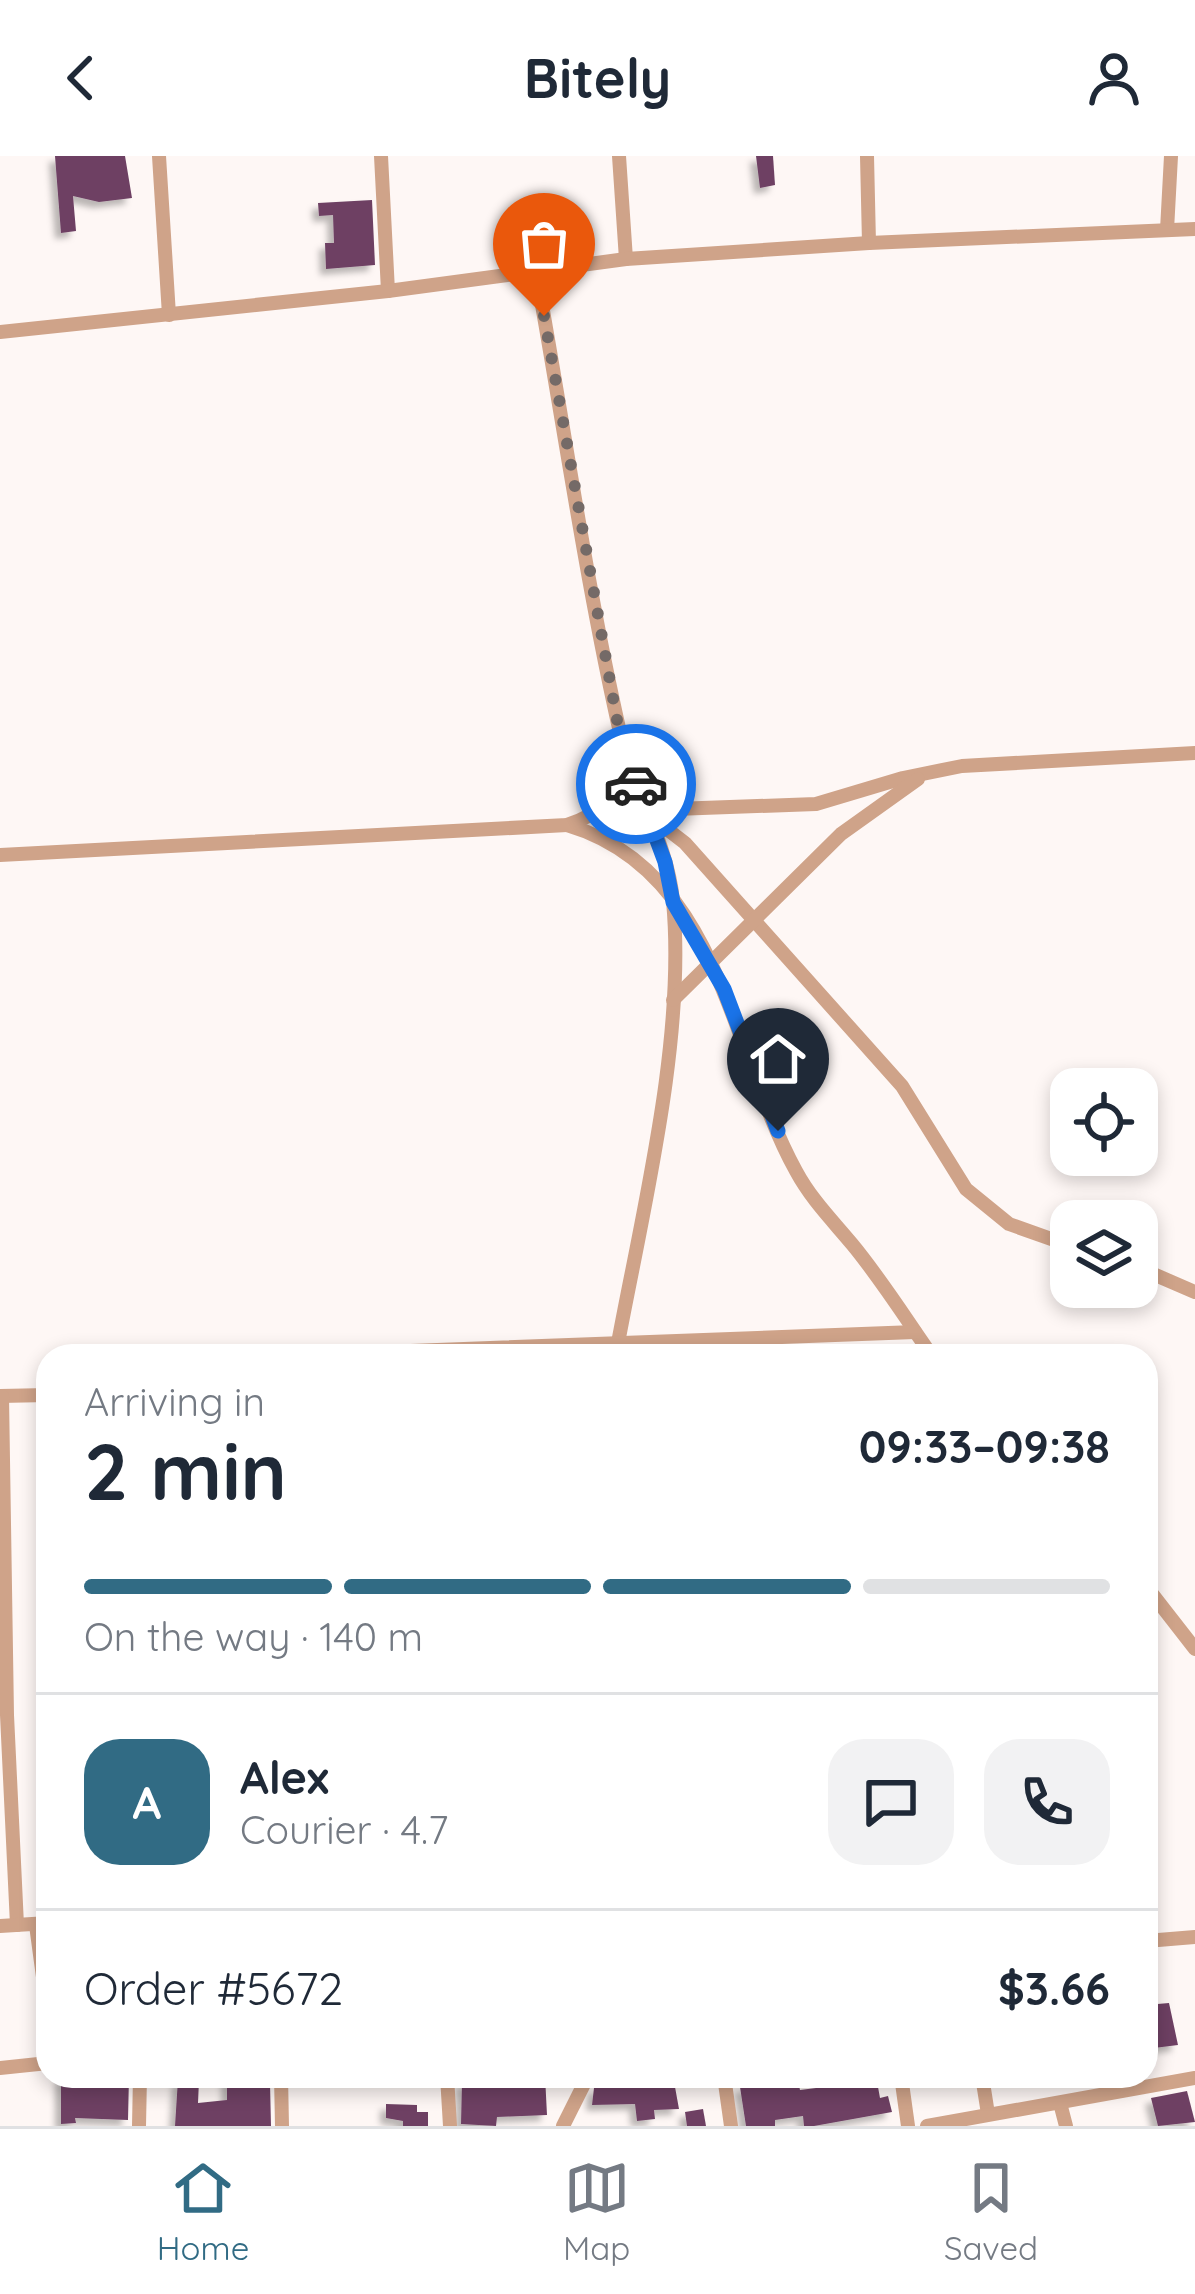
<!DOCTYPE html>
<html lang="en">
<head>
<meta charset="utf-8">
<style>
	body { margin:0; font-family:Quicksand,sans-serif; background:#f2f2f3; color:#1f2937; height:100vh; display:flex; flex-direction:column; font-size:45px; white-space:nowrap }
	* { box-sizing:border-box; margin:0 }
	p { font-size:39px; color:#747a83 }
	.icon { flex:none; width:66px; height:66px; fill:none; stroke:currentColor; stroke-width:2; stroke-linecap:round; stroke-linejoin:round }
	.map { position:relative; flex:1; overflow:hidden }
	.panel { position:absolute; left:36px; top:1188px; width:1122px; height:744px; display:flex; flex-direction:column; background:#fff; border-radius:36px; box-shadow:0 6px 18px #0003 }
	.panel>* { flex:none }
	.fabs { position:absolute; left:1050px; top:912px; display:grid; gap:24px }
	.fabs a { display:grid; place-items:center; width:108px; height:108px; border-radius:24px; background:#fff; box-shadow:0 6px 18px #0003; font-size:60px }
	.pin { position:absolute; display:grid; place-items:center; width:102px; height:102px; color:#fff; margin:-123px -51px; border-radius:50% 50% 50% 0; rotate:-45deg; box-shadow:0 0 12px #0007 }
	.pin .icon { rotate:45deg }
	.courier { position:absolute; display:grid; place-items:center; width:120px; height:120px; margin:-60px; border:9px solid #1a73e8; border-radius:50%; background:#fff; color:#222; box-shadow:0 3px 15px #0007 }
	.overview em { font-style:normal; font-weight:800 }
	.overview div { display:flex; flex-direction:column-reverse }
	.overview { display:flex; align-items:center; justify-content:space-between; height:204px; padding:0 48px }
	h1 { font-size:78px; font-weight:800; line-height:90px }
	.bar { display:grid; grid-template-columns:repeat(4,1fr); gap:18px 12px; align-content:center; height:144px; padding:0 48px }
	.bar i { height:15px; border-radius:9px; background:#e0e1e3 }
	.bar .on { background:#316b84 }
	.bar p { grid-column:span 4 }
	.line { display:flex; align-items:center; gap:30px; padding:0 48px; border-top:3px solid #e0e1e3 }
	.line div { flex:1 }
	.round { display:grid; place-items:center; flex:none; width:126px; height:126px; border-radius:36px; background:#f2f2f3 }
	header { display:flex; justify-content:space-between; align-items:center; height:156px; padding:0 48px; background:#fff; font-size:54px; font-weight:800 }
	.menu { display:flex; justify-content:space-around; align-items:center; height:168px; border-top:3px solid #e0e1e3; background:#fff; font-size:33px; color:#747a83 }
	.menu a { display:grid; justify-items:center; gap:6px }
	.menu .on { color:#316b84 }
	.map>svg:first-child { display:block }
	.building { fill:#6e4164; filter:url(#shadow) }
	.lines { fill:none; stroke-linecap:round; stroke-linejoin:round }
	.minor { stroke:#cfa389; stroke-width:14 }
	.done { stroke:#746a67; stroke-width:12; stroke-dasharray:0 21.6 }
	.route { stroke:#1a73e8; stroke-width:15 }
</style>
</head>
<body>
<header><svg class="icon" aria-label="back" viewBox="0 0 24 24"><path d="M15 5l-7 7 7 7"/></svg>Bitely<svg class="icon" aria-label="person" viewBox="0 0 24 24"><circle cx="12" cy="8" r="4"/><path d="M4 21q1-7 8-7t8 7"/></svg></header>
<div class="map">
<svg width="1195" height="1970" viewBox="0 0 1195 1970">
	<defs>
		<filter id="shadow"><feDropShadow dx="-6" dy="6" stdDeviation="3" flood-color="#0004"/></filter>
	</defs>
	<rect width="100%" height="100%" fill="#fef7f5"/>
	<g class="building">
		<polygon points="55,0 125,0 132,42 99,46 73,40 76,75 61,77"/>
		<polygon points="756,0 773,0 775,29 760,32"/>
		<polygon points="372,44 375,109 326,113 325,87 334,87 333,59 319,60 318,47"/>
		<polygon points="1169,1847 1178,1889 1146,1893 1146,1849"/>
		<polygon points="61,1920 129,1920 128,1964 75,1962 76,1967 61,1968"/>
		<polygon points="227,1920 257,1920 257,1927 270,1927 271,1970 175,1970 178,1923 199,1924 198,1947 227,1944"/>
		<polygon points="494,1920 545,1920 547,1959 497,1961 496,1970 461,1968 462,1926 495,1924"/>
		<polygon points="638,1920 673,1920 679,1953 654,1954 655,1963 637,1965 635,1948 592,1949 594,1932 639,1932"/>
		<polygon points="768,1920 783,1920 784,1923 797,1920 800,1934 832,1930 830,1920 876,1920 880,1942 888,1940 892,1956 814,1970 804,1970 803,1960 775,1964 775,1970 746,1970 740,1931 770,1926"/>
		<polygon points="1187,1935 1195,1966 1158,1970 1151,1942"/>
		<polygon points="386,1948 417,1949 417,1956 428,1956 428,1970 403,1970 403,1965 386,1962"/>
		<polygon points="703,1953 706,1970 687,1970 685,1956"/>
	</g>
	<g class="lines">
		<g class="minor">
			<polyline points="159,0 169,159"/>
			<polyline points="381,0 388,135"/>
			<polyline points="619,0 626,103"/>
			<polyline points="867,0 869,87"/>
			<polyline points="1167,74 1171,0"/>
			<path d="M536 115C564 270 586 427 621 581 634 637 668 687 673 745 686 881 643 1053 618 1187"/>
			<polyline points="0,176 388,135 626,103 869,87 1195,73"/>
			<polyline points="647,654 816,648 903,622 962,610 1195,597"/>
			<polyline points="650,660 685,687 902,930 966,1033 1009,1068 1071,1090"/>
			<path d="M567 669C720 714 730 895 796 1015 811 1043 832 1064 852 1088 881 1123 906 1163 932 1200"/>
			<path d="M0 699 567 669C599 659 620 638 625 604"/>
			<polyline points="673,844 841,678 918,623"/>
			<polyline points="1137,1111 1195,1136"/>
			<polyline points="278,1200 915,1176"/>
			<polyline points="0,1240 48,1239"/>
			<polyline points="2,1240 7,1559 17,1769"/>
			<polyline points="1146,1430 1195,1493"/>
			<polyline points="36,1769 48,1858"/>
			<polyline points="0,1770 48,1767"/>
			<polyline points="1146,1785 1195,1781"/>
			<polyline points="0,1912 48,1907"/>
			<polyline points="281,1920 282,1970"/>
			<polyline points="447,1920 450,1970"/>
			<polyline points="724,1920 731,1970"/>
			<polyline points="901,1920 908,1970"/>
			<polyline points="982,1920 988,1958"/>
			<polyline points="1060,1947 1066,1970"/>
			<polyline points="139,1970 140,1920"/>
			<polyline points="563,1970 588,1920"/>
			<polyline points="927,1970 1195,1922"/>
		</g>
	</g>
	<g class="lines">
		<polyline class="done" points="544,160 617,564 636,628"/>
		<polyline class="route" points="636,628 665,706 673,746 724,833 778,975"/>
	</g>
</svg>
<div class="fabs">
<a><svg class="icon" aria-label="locate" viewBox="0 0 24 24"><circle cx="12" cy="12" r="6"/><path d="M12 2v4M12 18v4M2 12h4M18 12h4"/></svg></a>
<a><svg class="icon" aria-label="layers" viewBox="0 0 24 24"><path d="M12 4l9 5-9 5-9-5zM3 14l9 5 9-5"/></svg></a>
</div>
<div class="pin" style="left:544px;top:160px;background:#ea580c"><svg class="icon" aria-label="bag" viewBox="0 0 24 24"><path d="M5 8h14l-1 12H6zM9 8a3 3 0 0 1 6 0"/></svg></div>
<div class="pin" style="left:778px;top:975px;background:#1f2937"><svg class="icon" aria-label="home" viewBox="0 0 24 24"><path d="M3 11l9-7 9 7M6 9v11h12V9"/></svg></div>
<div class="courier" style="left:636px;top:628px"><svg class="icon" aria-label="car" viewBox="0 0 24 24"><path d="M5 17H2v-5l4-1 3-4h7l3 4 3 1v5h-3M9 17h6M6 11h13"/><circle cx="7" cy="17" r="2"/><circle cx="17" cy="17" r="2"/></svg></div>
<section class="panel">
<div class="overview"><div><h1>2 min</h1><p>Arriving in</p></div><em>09:33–09:38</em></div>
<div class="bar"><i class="on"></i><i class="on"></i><i class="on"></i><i></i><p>On the way · 140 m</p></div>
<div class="line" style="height:216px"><b class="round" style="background:#316b84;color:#fff">A</b><div><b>Alex</b><p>Courier · 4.7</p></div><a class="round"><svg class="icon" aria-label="chat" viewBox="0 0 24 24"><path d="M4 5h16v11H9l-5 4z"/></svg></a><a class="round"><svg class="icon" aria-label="phone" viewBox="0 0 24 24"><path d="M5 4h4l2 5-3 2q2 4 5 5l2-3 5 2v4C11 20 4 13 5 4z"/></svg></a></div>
<div class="line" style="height:156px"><div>Order #5672</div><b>$3.66</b></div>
</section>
</div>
<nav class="menu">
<a class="on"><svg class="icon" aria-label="home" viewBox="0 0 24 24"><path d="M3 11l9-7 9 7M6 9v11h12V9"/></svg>Home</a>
<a><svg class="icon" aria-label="map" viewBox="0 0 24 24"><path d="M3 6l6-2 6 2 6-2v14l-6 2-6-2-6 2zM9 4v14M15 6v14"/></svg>Map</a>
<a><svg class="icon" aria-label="saved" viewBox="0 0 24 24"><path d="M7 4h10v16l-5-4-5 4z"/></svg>Saved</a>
</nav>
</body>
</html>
